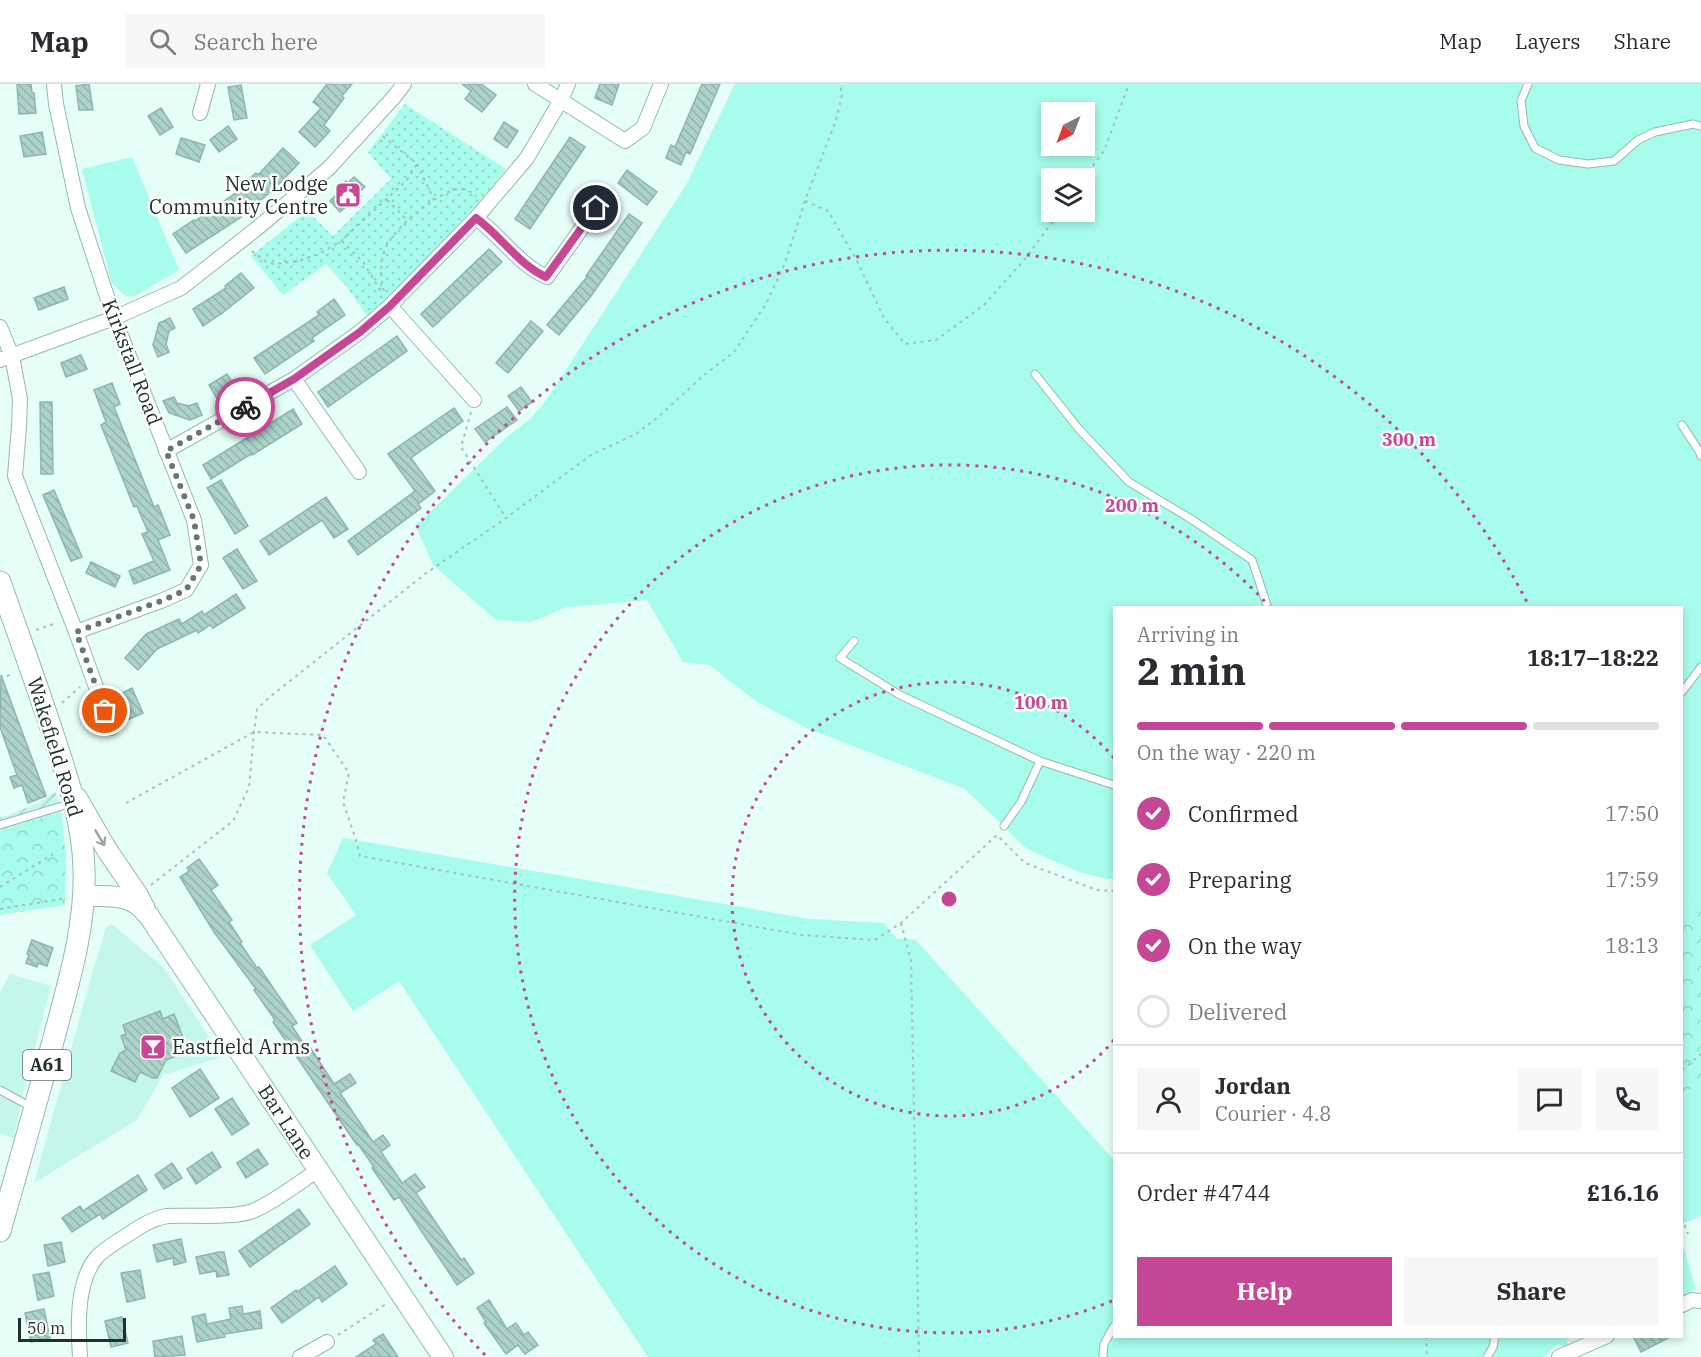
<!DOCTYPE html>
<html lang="en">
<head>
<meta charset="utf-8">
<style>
	body { margin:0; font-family:"IBM Plex Serif",serif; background:#f7f7f7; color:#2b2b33; height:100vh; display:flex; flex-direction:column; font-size:22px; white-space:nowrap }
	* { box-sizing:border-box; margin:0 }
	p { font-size:20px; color:#7c7c81 }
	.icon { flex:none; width:33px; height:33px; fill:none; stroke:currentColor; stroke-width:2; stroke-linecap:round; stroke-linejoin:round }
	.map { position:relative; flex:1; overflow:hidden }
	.details { position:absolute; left:1113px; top:522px; width:570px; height:732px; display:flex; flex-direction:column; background:#fff; border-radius:0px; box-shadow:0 3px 9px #0003 }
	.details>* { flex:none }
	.needle { width:39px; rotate:222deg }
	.tools { position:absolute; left:1041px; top:18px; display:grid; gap:12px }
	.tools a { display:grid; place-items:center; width:54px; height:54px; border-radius:0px; background:#fff; box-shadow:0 3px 9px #0003; font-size:30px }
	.scale { position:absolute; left:18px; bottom:15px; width:108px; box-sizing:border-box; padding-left:6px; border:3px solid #20302c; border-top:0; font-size:16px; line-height:21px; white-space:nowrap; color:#20302c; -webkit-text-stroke:4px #fff; paint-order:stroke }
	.pin { position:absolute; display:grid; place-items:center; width:51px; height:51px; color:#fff; margin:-26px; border:3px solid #fff; border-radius:50%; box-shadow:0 2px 6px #0007 }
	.courier { position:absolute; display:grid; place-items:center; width:60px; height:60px; margin:-30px; border:4px solid #c64795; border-radius:50%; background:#fff; color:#222; box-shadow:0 2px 8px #0007 }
	.head em { font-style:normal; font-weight:700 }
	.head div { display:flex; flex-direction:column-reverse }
	.head { display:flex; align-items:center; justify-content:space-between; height:102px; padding:0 24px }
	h1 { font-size:39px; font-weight:700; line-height:45px }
	.bar { display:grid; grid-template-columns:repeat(4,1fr); gap:9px 6px; align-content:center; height:72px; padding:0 24px }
	.bar i { height:8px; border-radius:4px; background:#e1e1e2 }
	.bar .active { background:#c64795 }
	.bar p { grid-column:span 4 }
	.line { display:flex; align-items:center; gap:15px; padding:0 24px; border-top:2px solid #e1e1e2 }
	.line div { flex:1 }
	.round { display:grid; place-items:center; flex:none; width:63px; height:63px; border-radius:0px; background:#f7f7f7 }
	ol { padding:0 24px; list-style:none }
	li { display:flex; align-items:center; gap:18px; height:66px }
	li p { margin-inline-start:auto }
	li .icon { padding:6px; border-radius:50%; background:#c64795; color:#fff; stroke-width:4 }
	li:last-child { color:#7c7c81 }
	li i { width:33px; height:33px; border:3px solid #e1e1e2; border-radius:50% }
	.action { display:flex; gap:12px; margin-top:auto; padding:12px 24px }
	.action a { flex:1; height:69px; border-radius:0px; background:#c64795; color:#fff; font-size:24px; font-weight:700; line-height:69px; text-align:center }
	.action a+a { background:#f7f7f7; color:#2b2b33 }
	header { display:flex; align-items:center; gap:36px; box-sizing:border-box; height:84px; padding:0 30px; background:#fff; border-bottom:2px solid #e1e1e2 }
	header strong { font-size:28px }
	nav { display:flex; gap:33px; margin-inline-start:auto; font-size:21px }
	.search { width:420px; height:54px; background:#f7f7f7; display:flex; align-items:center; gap:15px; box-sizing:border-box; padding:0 21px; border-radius:0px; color:#7c7c81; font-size:22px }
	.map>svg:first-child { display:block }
	.built { fill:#c4f7ec }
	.industrial { fill:url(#industrial-furrows) }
	.grass { fill:#a7fceb; fill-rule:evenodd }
	.forest { fill:url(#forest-crowns) }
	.park { fill:url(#park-dots) }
	.building { fill:url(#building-back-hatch); stroke:#8eb5ad; stroke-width:1.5 }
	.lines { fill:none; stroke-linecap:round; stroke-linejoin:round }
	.service-casing { stroke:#92b9b0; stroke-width:9 }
	.minor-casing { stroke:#92b9b0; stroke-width:16 }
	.secondary-casing { stroke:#92b9b0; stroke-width:22 }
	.primary-casing { stroke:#92b9b0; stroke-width:23 }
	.path { stroke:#a8beb9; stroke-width:2; stroke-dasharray:3 4.5; stroke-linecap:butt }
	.service { stroke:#fff; stroke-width:7 }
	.minor { stroke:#fff; stroke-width:14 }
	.secondary { stroke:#fff; stroke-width:20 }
	.primary { stroke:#fff; stroke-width:21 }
	.oneway { stroke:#9ba2a0 }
	.done { stroke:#657873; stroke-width:6; stroke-dasharray:0 10.8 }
	.route { stroke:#c64795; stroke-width:8 }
	.ring { fill:none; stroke:#c64795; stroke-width:3; stroke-dasharray:3 6 }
	.labels { text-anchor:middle; stroke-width:5; stroke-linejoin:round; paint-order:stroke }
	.shield { fill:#fff; stroke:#636e6b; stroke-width:1.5 }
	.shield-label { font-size:18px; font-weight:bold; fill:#20302c }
	.poi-label { font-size:20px; fill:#20302c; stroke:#fff; text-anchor:end }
	.street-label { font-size:20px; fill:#20302c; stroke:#fff }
	.centre { fill:#c64795; stroke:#fff; stroke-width:3 }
	.ring-label { font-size:18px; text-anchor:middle; font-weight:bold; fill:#c64795; stroke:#fff; stroke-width:5; stroke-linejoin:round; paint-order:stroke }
</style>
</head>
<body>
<header>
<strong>Map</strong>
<div class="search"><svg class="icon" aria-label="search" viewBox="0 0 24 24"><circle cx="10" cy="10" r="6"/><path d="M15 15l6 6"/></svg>Search here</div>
<nav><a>Map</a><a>Layers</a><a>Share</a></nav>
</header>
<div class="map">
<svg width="1701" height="1273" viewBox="0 0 1701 1273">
	<defs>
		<pattern id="industrial-furrows" width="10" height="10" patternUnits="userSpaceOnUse" patternTransform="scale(1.5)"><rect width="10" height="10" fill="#c4f7ec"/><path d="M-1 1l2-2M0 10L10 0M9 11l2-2" fill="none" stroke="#a8d4cb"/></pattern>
		<pattern id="forest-crowns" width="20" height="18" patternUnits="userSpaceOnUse" patternTransform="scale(1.5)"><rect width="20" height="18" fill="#a7fceb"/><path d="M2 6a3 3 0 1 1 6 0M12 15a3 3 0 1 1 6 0" fill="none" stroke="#8fd8ca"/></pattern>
		<pattern id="park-dots" width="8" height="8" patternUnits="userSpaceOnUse" patternTransform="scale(1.5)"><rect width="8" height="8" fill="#a7fceb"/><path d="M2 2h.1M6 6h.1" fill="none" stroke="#8fd8ca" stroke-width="1.8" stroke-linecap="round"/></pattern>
		<pattern id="building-back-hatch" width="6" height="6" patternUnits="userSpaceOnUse" patternTransform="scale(1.5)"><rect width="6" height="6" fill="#abd3ca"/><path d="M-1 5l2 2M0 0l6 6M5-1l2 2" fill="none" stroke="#93b5ae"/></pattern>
	</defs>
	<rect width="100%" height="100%" fill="#e5fef8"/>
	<g class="built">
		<polygon points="112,840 164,884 222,973 163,991 137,1036 34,1099 90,897 106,843"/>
		<polygon points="10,890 51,902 23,1009 14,1054 0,1050 0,908"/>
	</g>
	<polygon class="industrial" points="55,707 61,728 5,745 0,748 0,734 39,719"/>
	<g class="grass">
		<path d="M735 0H1701V811L1682 838V524H1114V795H1108L1079 788 1027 765 965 705 809 645 759 619 728 596 710 581 683 578 647 516 567 523 531 538 496 536 433 481 416 442 507 353 530 335 545 318 686 101ZM1052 28H1084V62H1052ZM1052 94H1084V128H1052Z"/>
		<polygon points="132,73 179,186 133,213 124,211 112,200 82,85"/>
		<polygon points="343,754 810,835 884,839 897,855 915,855 1113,1075 1114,1075 1114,1252 1567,1252 1568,1263 1557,1261 1543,1273 648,1273 399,897 353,927 310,861 356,831 327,789"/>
		<polygon points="1701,994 1701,1132 1682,1140 1682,1013 1687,1009"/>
		<polygon points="1682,1158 1696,1205 1682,1212"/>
	</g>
	<g class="forest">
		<polygon points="61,728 66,773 65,821 0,831 0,748 5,745"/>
		<polygon points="1701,807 1701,994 1687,1009 1682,1013 1682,832"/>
	</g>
	<path class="park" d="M405 20 506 85C464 137 418 187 367 232L347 203 326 180 283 211 251 172 307 127 333 152 391 95 368 68Z"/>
	<g class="building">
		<polygon points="17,0 31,0 32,9 34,9 36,29 19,30"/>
		<polygon points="89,0 93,26 79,26 76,2"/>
		<polygon points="327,0 352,0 342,12 344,14 324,41 330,47 315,63 299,48 321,24 313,18"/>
		<polygon points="462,0 481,0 496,11 482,28 465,15 471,7"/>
		<polygon points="600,0 619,0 612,21 595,14"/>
		<polygon points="702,0 720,0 690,70 686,68 681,81 666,74 671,61 675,63"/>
		<polygon points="241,1 247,34 234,36 228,3"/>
		<polygon points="161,24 173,43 160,51 148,32"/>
		<polygon points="504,38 518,47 507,64 494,55"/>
		<polygon points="228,42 237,55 219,68 210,56"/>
		<polygon points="42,48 46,70 24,73 20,52"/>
		<polygon points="570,53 585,63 530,145 515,135"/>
		<polygon points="181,54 205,61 199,78 176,70"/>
		<polygon points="283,64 299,79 275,104 240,134 186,169 173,150 194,136 195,137 240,106 240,103 256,89 258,91"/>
		<polygon points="627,86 657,108 647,121 618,99"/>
		<polygon points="354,93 365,103 358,109 361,112 352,121 350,119 340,128 330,117 339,108 337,106 346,97 348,99"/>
		<polygon points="629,130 642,139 591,212 559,251 547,241 587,193 586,192"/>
		<polygon points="489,165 502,178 433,243 421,230"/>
		<polygon points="241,189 254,204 221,230 203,242 193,225 226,204 225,202"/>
		<polygon points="64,203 68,215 39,226 34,214"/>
		<polygon points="334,215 345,231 312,254 314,257 265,290 254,274 319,231 317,228"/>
		<polygon points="170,234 175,244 169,247 166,260 169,268 158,273 153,261 159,239"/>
		<polygon points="531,237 543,247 508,289 496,279"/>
		<polygon points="397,252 407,267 328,323 318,308"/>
		<polygon points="81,271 87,285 66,293 61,279"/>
		<polygon points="227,290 237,306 219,318 209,301"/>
		<polygon points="112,299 120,320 114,323 154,423 158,421 170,451 158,456 170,486 134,500 129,487 154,477 142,450 148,448 137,422 134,423 101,341 106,338 94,306"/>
		<polygon points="521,303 532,318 519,327 508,312"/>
		<polygon points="174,313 177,319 189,322 197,319 202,331 190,336 169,329 163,317"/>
		<polygon points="40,318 52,318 53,390 41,390"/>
		<polygon points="507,323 517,336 485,358 475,345"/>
		<polygon points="454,324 463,337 411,374 435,407 418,420 421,424 358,471 348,457 415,407 388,370"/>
		<polygon points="293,325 302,340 252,371 251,370 211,395 203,381"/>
		<polygon points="221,396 248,442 235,450 207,404"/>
		<polygon points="54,406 82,473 71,477 43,411"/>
		<polygon points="326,413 348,445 334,454 322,436 269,471 260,457"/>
		<polygon points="237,465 257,497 243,505 223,474"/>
		<polygon points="91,478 120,492 115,503 86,489"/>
		<polygon points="236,510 245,524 213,544 210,541 198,549 197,546 157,565 138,586 125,574 146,550 179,535 182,540 202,527 204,531"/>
		<polygon points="1,591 46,712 28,719 22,701 14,704 10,693 17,691 0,643"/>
		<polygon points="132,604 143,629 127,636 116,612"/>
		<polygon points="199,775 218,801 211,806 232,836 229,838 242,858 240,859 257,884 259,883 297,939 292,942 305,962 308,960 334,1000 350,990 356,999 340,1009 373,1058 383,1051 390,1061 381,1068 402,1099 415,1090 425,1103 416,1109 461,1176 464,1174 474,1189 457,1201 399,1113 394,1116 372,1084 374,1083 358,1060 357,1061 324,1013 273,938 275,936 254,906 256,905 214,848 180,793 189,787 187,784"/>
		<polygon points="32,856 53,864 47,882 38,879 37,883 26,879 29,871 27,870"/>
		<polygon points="160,927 163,935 174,930 186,961 175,965 178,971 166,976 157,994 153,994 140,988 135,998 111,987 120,969 126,966 121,952 126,950 123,941"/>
		<polygon points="200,985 219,1014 190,1033 172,1004"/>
		<polygon points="232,1014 249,1040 232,1051 215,1025"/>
		<polygon points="258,1065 268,1080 246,1094 237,1079"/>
		<polygon points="212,1068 221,1083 196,1100 187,1085"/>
		<polygon points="172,1079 182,1094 164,1105 155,1091"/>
		<polygon points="138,1091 147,1106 103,1135 100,1130 72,1148 62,1134 80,1122 83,1127"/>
		<polygon points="299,1125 310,1140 250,1183 239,1167"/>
		<polygon points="181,1155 186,1178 174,1181 173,1174 157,1178 153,1161"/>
		<polygon points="61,1158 65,1178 48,1182 44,1161"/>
		<polygon points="219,1168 224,1168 229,1191 217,1193 216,1187 200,1190 196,1173"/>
		<polygon points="335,1182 347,1200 322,1218 319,1213 282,1239 271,1224 296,1206 297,1208"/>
		<polygon points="140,1186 145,1214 127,1218 121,1189"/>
		<polygon points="49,1188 54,1212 38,1216 33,1191"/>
		<polygon points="489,1216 507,1245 516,1239 524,1251 528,1248 538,1261 525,1270 518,1261 506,1270 484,1239 486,1238 477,1224"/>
		<polygon points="242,1222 243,1230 260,1227 262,1244 224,1250 225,1253 197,1258 192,1233 205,1230 207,1240 231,1235 229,1224"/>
		<polygon points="44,1225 50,1254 31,1258 25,1229"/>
		<polygon points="122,1233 128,1259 111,1263 105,1237"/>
		<polygon points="383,1250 398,1273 356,1273 376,1260 373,1256"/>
		<polygon points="182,1252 185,1271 155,1273 153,1257"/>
		<polygon points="1633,1252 1672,1252 1641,1268"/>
	</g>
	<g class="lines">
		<defs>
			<g id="service">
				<polyline points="1528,0 1521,17 1524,42 1535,64 1559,76 1588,80 1614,77 1638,56 1655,48 1693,40 1701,42"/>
				<polyline points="1035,290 1078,344 1129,398 1191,435 1252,476 1268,524"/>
				<polyline points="1682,341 1699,367 1701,372"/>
				<polyline points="854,557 840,574 900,611 1040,677 1114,701"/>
				<polyline points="1682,608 1701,583"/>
				<polyline points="0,741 72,719"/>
				<polyline points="1004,742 1021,718 1040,677"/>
				<polyline points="0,1006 33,1024"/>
				<polyline points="1103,1273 1104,1260 1114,1242"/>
				<polyline points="1487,1273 1493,1263 1495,1252"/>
			</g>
			<g id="minor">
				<polyline points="54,0 56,20 78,124 114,234 194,436 201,481 186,506 161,517 76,548"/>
				<polyline points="535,0 625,57 643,44 661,0"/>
				<polyline points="200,29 208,0"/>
				<path d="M476 134C501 152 519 181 547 193L596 124"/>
				<polyline points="390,222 474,316"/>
				<polyline points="0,243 12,272 20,315 19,343 15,392 76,548 111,644"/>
				<polyline points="0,276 114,234 181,204 255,146 329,84 394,13 404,0"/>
				<polyline points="294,295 359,388"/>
				<polyline points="166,367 294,295 360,248 390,222 476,134 527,74 561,16 568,0"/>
				<polyline points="1682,1221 1692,1216 1701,1217"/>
				<path d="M80 1273C78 1243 76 1199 96 1174 103 1166 116 1158 126 1152 139 1143 151 1135 167 1132 189 1131 230 1134 250 1128 270 1121 300 1098 318 1086"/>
				<polyline points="300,1273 327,1258"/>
				<polyline points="1559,1273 1607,1252"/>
			</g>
			<g id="secondary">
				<polyline points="77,714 107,766 137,810 145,825"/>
				<path d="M84 812C101 812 124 810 138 821 142 824 146 829 149 832L443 1273"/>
			</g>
			<path id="primary" d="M0 498C18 550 37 601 54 653 68 696 83 739 84 785 86 839 70 894 56 946 38 1013 19 1080 0 1147"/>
		</defs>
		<use href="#service" class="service-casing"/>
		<use href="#minor" class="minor-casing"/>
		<use href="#secondary" class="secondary-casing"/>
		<use href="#primary" class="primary-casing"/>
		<g class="path">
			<polyline points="417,80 434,116"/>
			<polyline points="1084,94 1104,67 1129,0"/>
			<polyline points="387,116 408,137"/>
			<polyline points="805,117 828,127 856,175 884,234 905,260 936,256 984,221 1024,176 1060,128"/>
			<polyline points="342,157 363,178 382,209"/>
			<polyline points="252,167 265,177 274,180 299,177 319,170 341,157 407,96 417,80 380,50"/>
			<path d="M384 207C380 192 380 175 387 161 396 143 439 106 460 105 466 105 472 108 476 112"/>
			<polyline points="471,328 461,363 506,434"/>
			<polyline points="36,546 57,539"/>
			<polyline points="0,595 14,589"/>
			<polyline points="62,619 80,603"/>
			<polyline points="126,719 254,648 323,651 349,689 343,718 356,756 360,772 802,851 875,856 901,839 997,751 1025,779 1097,806 1114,807"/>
			<polyline points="151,801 233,737 249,703 254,648 257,625 271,612 425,490 506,434 591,371 636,350 657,334 704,291 734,268 766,220 785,179 805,117 836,36 842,11 840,0"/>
			<polyline points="0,803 53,770"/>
			<polyline points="0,825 67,814"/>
			<polyline points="901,839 911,877 919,1273"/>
			<polyline points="1682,986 1701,970"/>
			<polyline points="1682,1134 1688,1150"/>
			<polyline points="338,1251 386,1220"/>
			<polyline points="1426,1252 1427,1273"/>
		</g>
		<use href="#service" class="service"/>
		<use href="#minor" class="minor"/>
		<use href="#secondary" class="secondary"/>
		<use href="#primary" class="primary"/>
	</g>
	<defs><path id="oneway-shaft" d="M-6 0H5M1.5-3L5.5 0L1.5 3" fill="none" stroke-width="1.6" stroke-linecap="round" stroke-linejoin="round" transform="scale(1.5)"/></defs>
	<use class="oneway" href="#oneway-shaft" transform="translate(100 754) rotate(59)"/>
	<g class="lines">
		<polyline class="done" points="105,627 76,548 161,517 186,506 201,481 194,436 166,367 245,323"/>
		<path class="route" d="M245 323 294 295 360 248 390 222 476 134C501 152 519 181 546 193L596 124"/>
	</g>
	<g class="ring">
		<path d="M1114 956A217 217 0 1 1 1114 674"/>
		<path d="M1112 1217A434 434 0 1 1 1269 522"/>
		<path d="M485 1271A650 650 0 1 1 1528 520"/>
	</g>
	<defs>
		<symbol id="civic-square" viewBox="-11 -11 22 22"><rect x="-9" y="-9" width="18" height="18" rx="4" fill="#c64795" stroke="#fff"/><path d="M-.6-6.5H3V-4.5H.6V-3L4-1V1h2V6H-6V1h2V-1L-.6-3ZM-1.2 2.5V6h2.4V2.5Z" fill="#fff"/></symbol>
		<symbol id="bar-square" viewBox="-11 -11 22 22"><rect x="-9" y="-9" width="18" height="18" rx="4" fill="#c64795" stroke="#fff"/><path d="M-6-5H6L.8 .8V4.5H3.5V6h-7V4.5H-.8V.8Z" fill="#fff"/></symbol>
	</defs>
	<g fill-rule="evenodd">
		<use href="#civic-square" x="333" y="96" width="30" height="30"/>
		<use href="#bar-square" x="138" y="948" width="30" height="30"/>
	</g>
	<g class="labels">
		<rect class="shield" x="23" y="966" width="48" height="30" rx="4.5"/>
		<g class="shield-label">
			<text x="47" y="987">A61</text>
		</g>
		<g class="poi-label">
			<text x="328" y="107">New Lodge<tspan x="328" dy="23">Community Centre</tspan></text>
			<text x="172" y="970" text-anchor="start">Eastfield Arms</text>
		</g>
		<g class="street-label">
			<text transform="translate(132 278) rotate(69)" y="7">Kirkstall Road</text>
			<text transform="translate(55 663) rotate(73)" y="7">Wakefield Road</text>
			<text transform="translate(286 1038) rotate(57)" y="7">Bar Lane</text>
		</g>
	</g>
	<circle cx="949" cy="815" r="9" class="centre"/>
	<g class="ring-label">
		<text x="1409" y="362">300 m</text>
		<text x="1132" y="428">200 m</text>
		<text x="1041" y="625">100 m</text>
	</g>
</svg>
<div class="tools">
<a><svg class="needle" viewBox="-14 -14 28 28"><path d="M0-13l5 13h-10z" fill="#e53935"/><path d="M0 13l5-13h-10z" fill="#7c7c81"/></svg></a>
<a><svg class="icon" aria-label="layers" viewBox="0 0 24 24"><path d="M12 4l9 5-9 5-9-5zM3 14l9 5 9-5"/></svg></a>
</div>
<div class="scale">50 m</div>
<div class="pin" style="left:105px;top:627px;background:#ea580c"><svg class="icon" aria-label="bag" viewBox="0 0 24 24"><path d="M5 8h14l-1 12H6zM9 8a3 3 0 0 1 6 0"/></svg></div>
<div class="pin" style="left:596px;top:124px;background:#1f2937"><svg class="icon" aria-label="home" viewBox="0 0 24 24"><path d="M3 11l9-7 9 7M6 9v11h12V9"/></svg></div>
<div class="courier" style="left:245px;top:323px"><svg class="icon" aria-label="bike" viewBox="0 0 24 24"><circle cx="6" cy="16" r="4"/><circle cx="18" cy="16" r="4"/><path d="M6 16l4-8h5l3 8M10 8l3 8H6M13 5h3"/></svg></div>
<section class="details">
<div class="head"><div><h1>2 min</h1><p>Arriving in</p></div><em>18:17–18:22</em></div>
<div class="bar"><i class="active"></i><i class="active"></i><i class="active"></i><i></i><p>On the way · 220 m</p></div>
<ol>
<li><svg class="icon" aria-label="check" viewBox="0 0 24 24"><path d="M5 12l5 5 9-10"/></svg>Confirmed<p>17:50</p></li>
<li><svg class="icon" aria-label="check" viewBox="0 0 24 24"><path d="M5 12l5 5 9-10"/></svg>Preparing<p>17:59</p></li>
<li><svg class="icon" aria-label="check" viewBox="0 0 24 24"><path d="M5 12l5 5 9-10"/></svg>On the way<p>18:13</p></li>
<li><i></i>Delivered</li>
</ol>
<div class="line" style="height:108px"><a class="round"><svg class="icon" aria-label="person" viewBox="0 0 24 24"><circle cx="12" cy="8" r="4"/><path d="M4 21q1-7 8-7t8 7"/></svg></a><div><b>Jordan</b><p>Courier · 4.8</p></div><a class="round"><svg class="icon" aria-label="chat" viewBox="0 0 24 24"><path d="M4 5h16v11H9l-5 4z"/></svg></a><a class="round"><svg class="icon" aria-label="phone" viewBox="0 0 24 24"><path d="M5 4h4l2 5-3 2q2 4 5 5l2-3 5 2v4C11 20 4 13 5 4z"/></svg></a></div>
<div class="line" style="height:78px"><div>Order #4744</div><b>£16.16</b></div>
<div class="action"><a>Help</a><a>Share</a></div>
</section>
</div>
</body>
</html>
